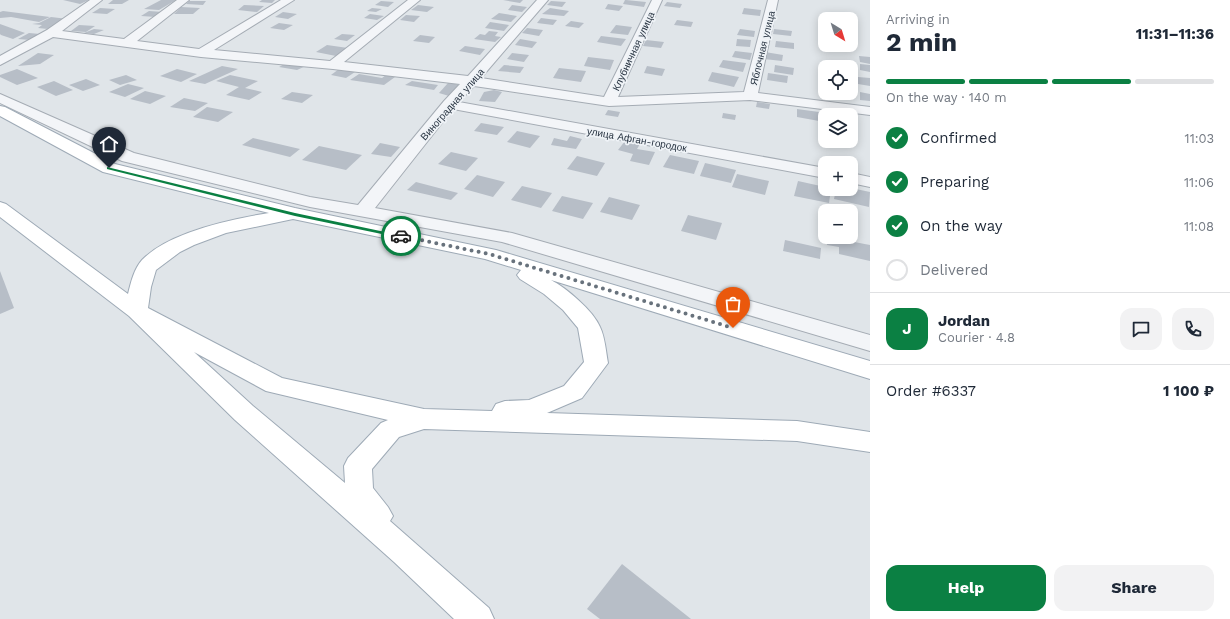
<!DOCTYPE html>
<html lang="en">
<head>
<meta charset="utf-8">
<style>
	body { margin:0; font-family:"Work Sans",sans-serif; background:#f2f2f3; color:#1f2937; height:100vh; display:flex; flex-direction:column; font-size:15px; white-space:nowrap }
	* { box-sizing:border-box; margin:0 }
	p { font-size:13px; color:#747a83 }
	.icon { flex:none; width:22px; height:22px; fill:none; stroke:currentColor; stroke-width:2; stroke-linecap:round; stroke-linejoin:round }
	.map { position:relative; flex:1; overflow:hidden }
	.details { display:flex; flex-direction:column; background:#fff; width:360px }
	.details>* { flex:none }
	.needle { width:26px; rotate:142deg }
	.fabs { position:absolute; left:818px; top:12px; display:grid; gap:8px }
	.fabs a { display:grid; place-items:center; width:40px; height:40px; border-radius:8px; background:#fff; box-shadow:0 2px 10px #0003; font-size:20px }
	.pin { position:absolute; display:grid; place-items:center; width:34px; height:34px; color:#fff; margin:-41px -17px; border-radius:50% 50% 50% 0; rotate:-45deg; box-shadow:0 0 4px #0007 }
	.pin .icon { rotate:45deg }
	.courier { position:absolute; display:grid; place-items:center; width:40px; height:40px; margin:-20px; border:3px solid #0b8043; border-radius:50%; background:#fff; color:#222; box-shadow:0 1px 5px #0007 }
	.head em { font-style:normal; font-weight:700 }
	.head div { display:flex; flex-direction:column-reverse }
	.head { display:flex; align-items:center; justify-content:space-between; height:68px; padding:0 16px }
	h1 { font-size:26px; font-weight:700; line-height:30px }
	.bar { display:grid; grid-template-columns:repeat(4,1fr); gap:6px 4px; align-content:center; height:48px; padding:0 16px }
	.bar i { height:5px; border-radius:3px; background:#e0e1e3 }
	.bar .current { background:#0b8043 }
	.bar p { grid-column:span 4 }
	.line { display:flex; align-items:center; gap:10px; padding:0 16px; border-top:1px solid #e0e1e3 }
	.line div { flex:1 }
	.round { display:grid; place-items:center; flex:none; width:42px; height:42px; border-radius:12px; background:#f2f2f3 }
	ol { padding:0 16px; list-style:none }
	li { display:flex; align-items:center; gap:12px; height:44px }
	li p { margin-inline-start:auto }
	li .icon { padding:4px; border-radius:50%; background:#0b8043; color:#fff; stroke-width:4 }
	li:last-child { color:#747a83 }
	li i { width:22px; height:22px; border:2px solid #e0e1e3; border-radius:50% }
	.cta { display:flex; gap:8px; margin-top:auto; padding:8px 16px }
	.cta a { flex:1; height:46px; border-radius:12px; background:#0b8043; color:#fff; font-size:16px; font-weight:700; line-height:46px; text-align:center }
	.cta a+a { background:#f2f2f3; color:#1f2937 }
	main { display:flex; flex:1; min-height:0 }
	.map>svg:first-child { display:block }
	.building { fill:#b7bec7 }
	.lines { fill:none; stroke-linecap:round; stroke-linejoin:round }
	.minor-casing { stroke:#a5acb4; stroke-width:2 }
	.major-casing { stroke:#9eaab6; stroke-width:2 }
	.minor { fill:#f3f5f8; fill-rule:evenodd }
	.major { fill:#fff; fill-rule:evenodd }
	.route { fill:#0b8043 }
	.done { stroke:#68727c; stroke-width:4; stroke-dasharray:0 7.2 }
	.labels { text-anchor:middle; stroke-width:3.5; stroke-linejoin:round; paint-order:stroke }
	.far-street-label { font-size:10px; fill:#283442; stroke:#eff3f7 }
</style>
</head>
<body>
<main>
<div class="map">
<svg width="870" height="619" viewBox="0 0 870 619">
	<rect width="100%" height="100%" fill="#e0e5e9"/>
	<g class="building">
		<polygon points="63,0 89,0 80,4"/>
		<polygon points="113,0 129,0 122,4 108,4"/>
		<polygon points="161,0 176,0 159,10 144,9"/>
		<polygon points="262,0 275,0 272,3 259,2"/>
		<polygon points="503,0 523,0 520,3"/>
		<polygon points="625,0 626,0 646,2 644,7 623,4"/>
		<polygon points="189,1 206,1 203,5 186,4"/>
		<polygon points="381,1 394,2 388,7 375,5"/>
		<polygon points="551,1 566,2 562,7 547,5"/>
		<polygon points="667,2 682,4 680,8 664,6"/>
		<polygon points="608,4 623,6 619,11 605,9"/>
		<polygon points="244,5 264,6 257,12 238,10"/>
		<polygon points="418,5 434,7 427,12 411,10"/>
		<polygon points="512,5 527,7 522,12 508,10"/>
		<polygon points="181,7 200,8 193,14 174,14"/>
		<polygon points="100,8 115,9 107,14 92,13"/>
		<polygon points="372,8 382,9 376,12 367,11"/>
		<polygon points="550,8 569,11 564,16 542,14"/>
		<polygon points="744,8 761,10 760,16 742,14"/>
		<polygon points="3,11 50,17 39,22 11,17 0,18 0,12"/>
		<polygon points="149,11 163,12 156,17 141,16"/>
		<polygon points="283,12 297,14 288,19 275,17"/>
		<polygon points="499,13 517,16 511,22 491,19"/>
		<polygon points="370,14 384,16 377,20 364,18"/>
		<polygon points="406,15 420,16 414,22 400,20"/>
		<polygon points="51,17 68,19 48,29 38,28 42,25 32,24 39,23"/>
		<polygon points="541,18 557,20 553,25 537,23"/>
		<polygon points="677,20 693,22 691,27 674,25"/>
		<polygon points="571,21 584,23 579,28 565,26"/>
		<polygon points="490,22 509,25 504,31 485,28"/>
		<polygon points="279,23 293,25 284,30 270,28"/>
		<polygon points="0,24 25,33 13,39 1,35 0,34"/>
		<polygon points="79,25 95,26 86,32 71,31"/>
		<polygon points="616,25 632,27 628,35 610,33"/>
		<polygon points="527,28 543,30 539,36 522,33"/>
		<polygon points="94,29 104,30 94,34 84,33"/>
		<polygon points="740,29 755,31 754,37 737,35"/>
		<polygon points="774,29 792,31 791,36 773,34"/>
		<polygon points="489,31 498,32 495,36 501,37 495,42 474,39 480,34 485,35"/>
		<polygon points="29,33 40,34 31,40 18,39"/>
		<polygon points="342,34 355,35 347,41 334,39"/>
		<polygon points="420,35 435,37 429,43 413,41"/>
		<polygon points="601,36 626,39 621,46 597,42"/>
		<polygon points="520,39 537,42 532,48 515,45"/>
		<polygon points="737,39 751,40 750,47 736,46"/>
		<polygon points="646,40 664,42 661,48 643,46"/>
		<polygon points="776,41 794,43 794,49 775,47"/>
		<polygon points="327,45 348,48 336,56 316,52"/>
		<polygon points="465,46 485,49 480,55 459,51"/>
		<polygon points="735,51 752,53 750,60 732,57"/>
		<polygon points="765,52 783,55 782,61 764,59"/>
		<polygon points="38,53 54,55 40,64 18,66"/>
		<polygon points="512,53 529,55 524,62 507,59"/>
		<polygon points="859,56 870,57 870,64 860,62"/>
		<polygon points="588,57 614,60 610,70 584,66"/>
		<polygon points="723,60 746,63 743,72 719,67"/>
		<polygon points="288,62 308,65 297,70 279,67"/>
		<polygon points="860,64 870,65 870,72 860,70"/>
		<polygon points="504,65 524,67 520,73 498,71"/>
		<polygon points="775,65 794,68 793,75 774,72"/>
		<polygon points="222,66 238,69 205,84 189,81"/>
		<polygon points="647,66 665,69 662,76 644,73"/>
		<polygon points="559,68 586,71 581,82 553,78"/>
		<polygon points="17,69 38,78 17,85 0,77 0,75"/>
		<polygon points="177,69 197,74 181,82 160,76"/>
		<polygon points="339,69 355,72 346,78 331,75"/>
		<polygon points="712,72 739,77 734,87 708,81"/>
		<polygon points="768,73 788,76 787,83 767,80"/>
		<polygon points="359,74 382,78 386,75 395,77 384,85 350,80"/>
		<polygon points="126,75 137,80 120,85 109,80"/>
		<polygon points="230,75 258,81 245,88 262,92 249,100 226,95 239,87 216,81"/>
		<polygon points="858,77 870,78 870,86 858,84"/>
		<polygon points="86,79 100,85 83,91 69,85"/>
		<polygon points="54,81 73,90 56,96 37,87"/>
		<polygon points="412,81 438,85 434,90 405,85"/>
		<polygon points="448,83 461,85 458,89 449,96 439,93"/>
		<polygon points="128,84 144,88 125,97 109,92"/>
		<polygon points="494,90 502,92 495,102 479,101 484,92"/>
		<polygon points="145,91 166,96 150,104 130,99"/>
		<polygon points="292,92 313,95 302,103 281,99"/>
		<polygon points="860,92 870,94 870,101 860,100"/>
		<polygon points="184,98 208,103 195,111 170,107"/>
		<polygon points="757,102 770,104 769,109 756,107"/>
		<polygon points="207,107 233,112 218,122 193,117"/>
		<polygon points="797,109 819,112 819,121 797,117"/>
		<polygon points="608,110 620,112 618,117 605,115"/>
		<polygon points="723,113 736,115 735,120 722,118"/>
		<polygon points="851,118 857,119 858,128 851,127"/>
		<polygon points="481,123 504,127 497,135 474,131"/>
		<polygon points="517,131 540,136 530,148 507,142"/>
		<polygon points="570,136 582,139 576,149 551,145 554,138 567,141"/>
		<polygon points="253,138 300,149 290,157 242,145"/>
		<polygon points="625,141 640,144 637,149 655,152 649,165 630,161 633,154 618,150"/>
		<polygon points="380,143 400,147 391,157 371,154"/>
		<polygon points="319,146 362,155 346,170 302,160"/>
		<polygon points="451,152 478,158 466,171 438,164"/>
		<polygon points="670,155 699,161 694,174 663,167"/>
		<polygon points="577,156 605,163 597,176 567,169"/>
		<polygon points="705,163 736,170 731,183 700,176"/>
		<polygon points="737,174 769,181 765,195 732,187"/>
		<polygon points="477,175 505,182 493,197 464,189"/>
		<polygon points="798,181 825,187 825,189 831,189 829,203 794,196"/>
		<polygon points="416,182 458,193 451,200 407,190"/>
		<polygon points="522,186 552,193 541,208 511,200"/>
		<polygon points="851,188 870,192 869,207 834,199 836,189"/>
		<polygon points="562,196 593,203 583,219 552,211"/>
		<polygon points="609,197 640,205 632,220 600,212"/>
		<polygon points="688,215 722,223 716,240 681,231"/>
		<polygon points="828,237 870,245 870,261 839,254 839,247 827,245"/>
		<polygon points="785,240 821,248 820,259 783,251"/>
		<polygon points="0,271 14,308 0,314"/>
		<polygon points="622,564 691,619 600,619 587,609"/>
	</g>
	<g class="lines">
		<defs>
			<g id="minor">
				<polygon points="90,0 102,0 62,31 124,39 177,0 189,0 137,41 199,49 281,0 294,0 214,50 330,61 408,0 420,0 344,62 468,76 537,0 548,0 481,78 604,97 652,0 662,0 618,97 744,92 768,0 778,0 758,93 870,107 870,115 750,100 609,106 474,86 459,102 825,168 825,178 453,109 375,208 512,233 870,335 870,351 502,242 310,207 122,161 0,103 0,94 134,153 310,197 358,205 444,101 460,84 333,69 201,57 53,37 0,65 0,56 47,30"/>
				<polygon points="851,173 870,177 870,187 851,183"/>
			</g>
			<path id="major" d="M0 106 5 107 115 164 295 208 496 250 870 361V379L551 280C566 288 593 310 600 327 605 337 606 352 608 363L582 398 547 413 797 421 870 432V452L797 441 424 429 399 437 372 469 373 488 388 507 393 516 390 521 489 608 494 619H454L394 562 235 420 129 316 0 217V202L6 204 128 294C131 282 134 269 142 260 169 232 232 219 269 213L103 172 0 116ZM293 219 485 259 521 270 517 275 520 279 544 294 563 310 578 328 584 362 564 386 529 400 505 401 496 404 492 411 424 409 282 378 148 308 151 287 156 270 180 252 194 245 226 233ZM194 352 266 391 388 420 381 423 348 458 344 466 345 483 253 406Z"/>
		</defs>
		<use href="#minor" class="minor-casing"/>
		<use href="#major" class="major-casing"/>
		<use href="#minor" class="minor"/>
		<use href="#major" class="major"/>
	</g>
	<polygon class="route" points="107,167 295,213 404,236 401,238 295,216 107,169"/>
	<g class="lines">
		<polyline class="done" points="401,236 489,254 733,328"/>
	</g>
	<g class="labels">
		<g class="far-street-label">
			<text transform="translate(762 48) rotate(-76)" y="4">Яблочная улица</text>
			<text transform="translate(633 51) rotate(-65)" y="4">Клубничная улица</text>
			<text transform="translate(452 104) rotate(-49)" y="4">Виноградная улица</text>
			<text transform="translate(637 139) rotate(10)" y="4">улица Афган-городок</text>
		</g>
	</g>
</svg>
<div class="fabs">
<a><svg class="needle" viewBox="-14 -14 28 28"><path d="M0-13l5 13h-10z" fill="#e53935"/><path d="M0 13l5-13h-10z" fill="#747a83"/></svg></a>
<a><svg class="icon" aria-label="locate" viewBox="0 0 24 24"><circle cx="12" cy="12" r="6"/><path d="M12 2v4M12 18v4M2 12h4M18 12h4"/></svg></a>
<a><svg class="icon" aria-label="layers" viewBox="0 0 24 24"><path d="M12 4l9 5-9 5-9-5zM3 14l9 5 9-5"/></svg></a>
<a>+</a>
<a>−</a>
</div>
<div class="pin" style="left:733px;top:328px;background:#ea580c"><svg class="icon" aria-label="bag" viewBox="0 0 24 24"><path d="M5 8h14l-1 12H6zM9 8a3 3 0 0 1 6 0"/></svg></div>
<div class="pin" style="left:109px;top:168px;background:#1f2937"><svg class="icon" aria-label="home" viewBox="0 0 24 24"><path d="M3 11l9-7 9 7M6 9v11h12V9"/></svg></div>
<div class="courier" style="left:401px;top:236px"><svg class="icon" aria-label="car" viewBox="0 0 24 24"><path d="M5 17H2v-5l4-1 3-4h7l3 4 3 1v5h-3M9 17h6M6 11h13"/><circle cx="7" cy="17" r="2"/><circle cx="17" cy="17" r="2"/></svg></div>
</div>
<section class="details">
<div class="head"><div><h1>2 min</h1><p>Arriving in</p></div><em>11:31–11:36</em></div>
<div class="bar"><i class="current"></i><i class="current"></i><i class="current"></i><i></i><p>On the way · 140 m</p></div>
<ol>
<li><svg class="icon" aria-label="check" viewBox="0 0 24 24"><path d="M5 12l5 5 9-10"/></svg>Confirmed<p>11:03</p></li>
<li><svg class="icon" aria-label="check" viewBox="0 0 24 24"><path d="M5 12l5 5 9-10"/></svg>Preparing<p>11:06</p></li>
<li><svg class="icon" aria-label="check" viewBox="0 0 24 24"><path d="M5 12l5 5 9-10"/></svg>On the way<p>11:08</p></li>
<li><i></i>Delivered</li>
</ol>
<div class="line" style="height:72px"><b class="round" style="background:#0b8043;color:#fff">J</b><div><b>Jordan</b><p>Courier · 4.8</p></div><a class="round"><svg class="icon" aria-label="chat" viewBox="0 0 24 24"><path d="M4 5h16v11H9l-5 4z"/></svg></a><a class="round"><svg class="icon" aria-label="phone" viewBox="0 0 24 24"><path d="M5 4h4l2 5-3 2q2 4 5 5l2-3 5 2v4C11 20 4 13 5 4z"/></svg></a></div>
<div class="line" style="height:52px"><div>Order #6337</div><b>1 100 ₽</b></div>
<div class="cta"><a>Help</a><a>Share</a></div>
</section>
</main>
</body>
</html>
